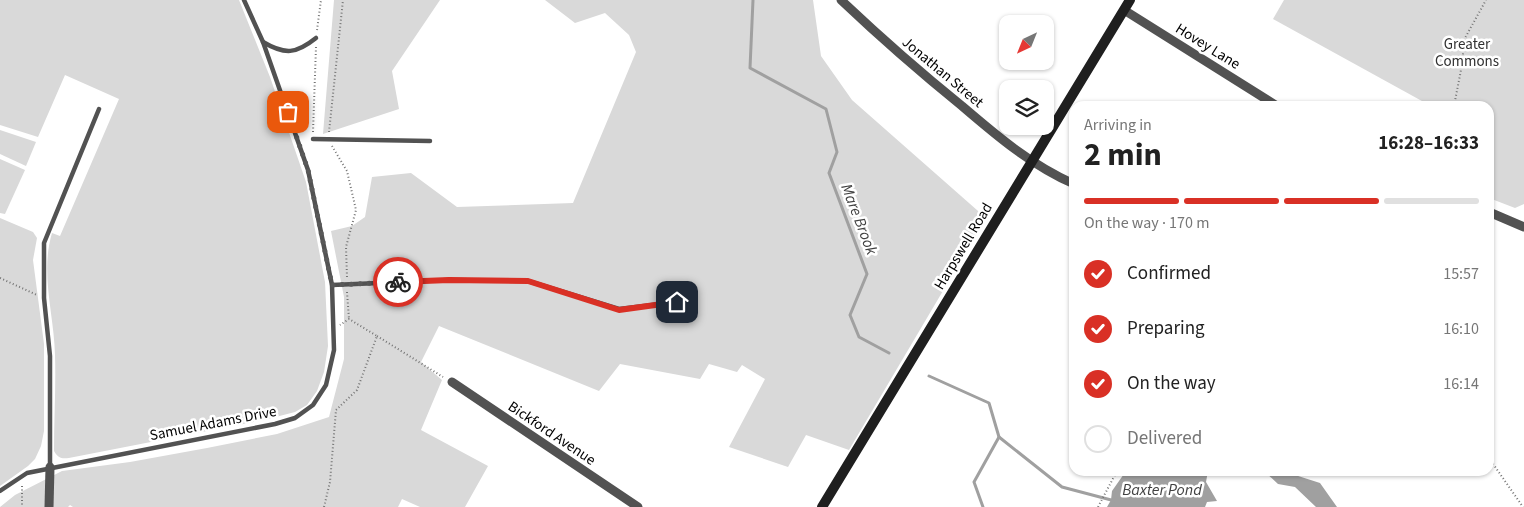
<!DOCTYPE html>
<html lang="en">
<head>
<meta charset="utf-8">
<style>
	body { margin:0; font-family:"Source Sans 3",sans-serif; background:#f6f6f6; color:#222; height:100vh; display:flex; flex-direction:column; font-size:19px; white-space:nowrap }
	* { box-sizing:border-box; margin:0 }
	p { font-size:16px; color:#767676 }
	.icon { flex:none; width:28px; height:28px; fill:none; stroke:currentColor; stroke-width:2; stroke-linecap:round; stroke-linejoin:round }
	.map { position:relative; flex:1; overflow:hidden }
	.side { position:absolute; left:1069px; top:101px; width:425px; height:375px; display:flex; flex-direction:column; background:#fff; border-radius:15px; box-shadow:0 1px 4px #0004 }
	.side>* { flex:none }
	.needle { width:32px; rotate:223deg }
	.buttons { position:absolute; left:999px; top:15px; display:grid; gap:10px }
	.buttons a { display:grid; place-items:center; width:55px; height:55px; border-radius:10px; background:#fff; box-shadow:0 1px 4px #0004; font-size:25px }
	.pin { position:absolute; display:grid; place-items:center; width:42px; height:42px; color:#fff; margin:-21px; border-radius:10px; box-shadow:0 2px 8px #0006 }
	.courier { position:absolute; display:grid; place-items:center; width:50px; height:50px; margin:-25px; border:4px solid #d93025; border-radius:50%; background:#fff; color:#222; box-shadow:0 1px 6px #0007 }
	.summary em { font-style:normal; font-weight:700 }
	.summary div { display:flex; flex-direction:column-reverse }
	.summary { display:flex; align-items:center; justify-content:space-between; height:85px; padding:0 15px }
	h1 { font-size:32px; font-weight:700; line-height:38px }
	.bar { display:grid; grid-template-columns:repeat(4,1fr); gap:8px 5px; align-content:center; height:60px; padding:0 15px }
	.bar i { height:6px; border-radius:4px; background:#e0e0e0 }
	.bar .selected { background:#d93025 }
	.bar p { grid-column:span 4 }
	ol { padding:0 15px; list-style:none }
	li { display:flex; align-items:center; gap:15px; height:55px }
	li p { margin-inline-start:auto }
	li .icon { padding:5px; border-radius:50%; background:#d93025; color:#fff; stroke-width:4 }
	li:last-child { color:#767676 }
	li i { width:28px; height:28px; border:2px solid #e0e0e0; border-radius:50% }
	.map>svg:first-child { display:block }
	.green { fill:#d9d9d9 }
	.water { fill:#a0a0a0 }
	.lines { fill:none; stroke-linecap:round; stroke-linejoin:round }
	.stream { stroke:#a0a0a0; stroke-width:3 }
	.path { stroke:#747474; stroke-width:2; stroke-dasharray:1 2.5; stroke-linecap:butt }
	.service { stroke:#525252; stroke-width:4.5 }
	.minor { stroke:#525252; stroke-width:9 }
	.secondary { stroke:#1f1f1f; stroke-width:10 }
	.done { stroke:#595959; stroke-width:5; stroke-dasharray:0 9 }
	.route { stroke:#d93025; stroke-width:6 }
	.labels { text-anchor:middle; stroke-width:5; stroke-linejoin:round; paint-order:stroke }
	.park-label { font-size:15px; fill:#303030; stroke:#fff }
	.street-label { font-size:15px; fill:#000; stroke:#fff }
	.water-label { font-size:16px; font-style:italic; fill:#414141; stroke:#fff }
</style>
</head>
<body>
<div class="map">
<svg width="1524" height="507" viewBox="0 0 1524 507">
	<rect width="100%" height="100%" fill="#fff"/>
	<g class="green">
		<path d="M0 0H239L270 77 306 182 325 282 328 346 324 372 317 391 307 405 295 412 264 420 74 457C64 459 59 460 54 451 54 419 56 387 55 355 54 314 40 273 52 233L60 236 119 99 65 75 38 137 0 125Z"/>
		<polygon points="334,0 440,0 392,71 399,109 323,134"/>
		<polygon points="545,0 813,0 821,56 852,100 986,218 849,450 806,435 788,467 729,447 765,379 742,365 737,372 709,364 700,379 620,364 599,391 439,326 421,362 442,380 421,430 488,466 465,507 420,507 402,499 398,507 73,507 70,505 68,507 0,507 15,495 62,471 130,462 207,448 277,434 329,417 344,359 344,297 331,231 352,226 365,217 372,177 411,173 457,207 573,203 636,52 629,35 605,13 575,23"/>
		<polygon points="1284,0 1524,0 1524,204 1515,208 1489,198 1489,106 1431,106 1273,19"/>
		<polygon points="0,130 36,142 26,166 0,154"/>
		<polygon points="0,159 25,170 5,214 0,213"/>
		<polygon points="0,218 33,232 37,238 33,260 44,344 44,431 41,446 35,459 28,466 0,486"/>
	</g>
	<g class="water">
		<polygon points="1126,471 1208,471 1206,482 1217,501 1207,502 1205,507 1107,507 1111,500 1112,491"/>
		<polygon points="1264,471 1291,471 1295,475 1320,483 1337,507 1316,507 1295,487 1278,484"/>
	</g>
	<g class="lines">
		<g class="stream">
			<polyline points="753,0 750,68 826,109 837,152 829,173 867,274 850,315 859,337 889,353"/>
			<polyline points="929,376 989,403 999,437 974,482 983,507"/>
			<polyline points="999,437 1062,487 1115,501"/>
		</g>
		<g class="path">
			<polyline points="317,30 321,0"/>
			<polyline points="1454,106 1461,70 1465,38 1486,0"/>
			<polyline points="313,132 316,47"/>
			<polyline points="329,132 343,0"/>
			<polyline points="332,146 347,171 356,210 346,247 347,277"/>
			<polyline points="0,278 37,295"/>
			<polyline points="347,292 349,319"/>
			<polyline points="377,336 443,377"/>
			<polyline points="1489,458 1523,507"/>
			<polyline points="22,486 22,507"/>
			<polyline points="324,507 330,482 336,410 357,390 377,336 349,319 340,325"/>
			<polyline points="1098,507 1117,471"/>
		</g>
		<g class="service">
			<path d="M263 42C285 55 296 54 316 38"/>
			<polyline points="313,139 430,141"/>
			<polyline points="332,285 449,280 528,281 619,309 677,302"/>
			<polyline points="50,467 50,356 44,298 44,243 99,109"/>
			<polyline points="0,491 27,473 275,424 295,418 313,405 326,385 334,350 332,285 308,170 263,42 244,0"/>
		</g>
		<g class="minor">
			<path d="M841 0C880 37 920 72 962 106 997 136 1031 165 1074 184"/>
			<polyline points="1124,10 1277,106"/>
			<polyline points="1489,212 1524,227"/>
			<polyline points="452,382 638,507"/>
			<polyline points="49,507 50,467"/>
		</g>
		<polyline class="secondary" points="822,507 1130,0"/>
	</g>
	<g class="lines">
		<polyline class="done" points="288,112 308,170 332,285 398,282"/>
		<polyline class="route" points="398,282 449,280 528,281 619,310 677,302"/>
	</g>
	<g class="labels">
		<g class="park-label">
			<text x="1467" y="49">Greater<tspan x="1467" dy="17">Commons</tspan></text>
		</g>
		<g class="street-label">
			<text transform="translate(1208 46) rotate(32)" y="5">Hovey Lane</text>
			<text transform="translate(943 72) rotate(40)" y="5">Jonathan Street</text>
			<text transform="translate(963 246) rotate(-59)" y="5">Harpswell Road</text>
			<text transform="translate(213 423) rotate(-11)" y="5">Samuel Adams Drive</text>
			<text transform="translate(552 433) rotate(34)" y="5">Bickford Avenue</text>
		</g>
		<g class="water-label">
			<text transform="translate(860 219) rotate(69)" y="6">Mare Brook</text>
			<text x="1162" y="495">Baxter Pond</text>
		</g>
	</g>
</svg>
<div class="buttons">
<a><svg class="needle" viewBox="-14 -14 28 28"><path d="M0-13l5 13h-10z" fill="#e53935"/><path d="M0 13l5-13h-10z" fill="#767676"/></svg></a>
<a><svg class="icon" aria-label="layers" viewBox="0 0 24 24"><path d="M12 4l9 5-9 5-9-5zM3 14l9 5 9-5"/></svg></a>
</div>
<div class="pin" style="left:288px;top:112px;background:#ea580c"><svg class="icon" aria-label="bag" viewBox="0 0 24 24"><path d="M5 8h14l-1 12H6zM9 8a3 3 0 0 1 6 0"/></svg></div>
<div class="pin" style="left:677px;top:302px;background:#1f2937"><svg class="icon" aria-label="home" viewBox="0 0 24 24"><path d="M3 11l9-7 9 7M6 9v11h12V9"/></svg></div>
<div class="courier" style="left:398px;top:282px"><svg class="icon" aria-label="bike" viewBox="0 0 24 24"><circle cx="6" cy="16" r="4"/><circle cx="18" cy="16" r="4"/><path d="M6 16l4-8h5l3 8M10 8l3 8H6M13 5h3"/></svg></div>
<section class="side">
<div class="summary"><div><h1>2 min</h1><p>Arriving in</p></div><em>16:28–16:33</em></div>
<div class="bar"><i class="selected"></i><i class="selected"></i><i class="selected"></i><i></i><p>On the way · 170 m</p></div>
<ol>
<li><svg class="icon" aria-label="check" viewBox="0 0 24 24"><path d="M5 12l5 5 9-10"/></svg>Confirmed<p>15:57</p></li>
<li><svg class="icon" aria-label="check" viewBox="0 0 24 24"><path d="M5 12l5 5 9-10"/></svg>Preparing<p>16:10</p></li>
<li><svg class="icon" aria-label="check" viewBox="0 0 24 24"><path d="M5 12l5 5 9-10"/></svg>On the way<p>16:14</p></li>
<li><i></i>Delivered</li>
</ol>
</section>
</div>
</body>
</html>
